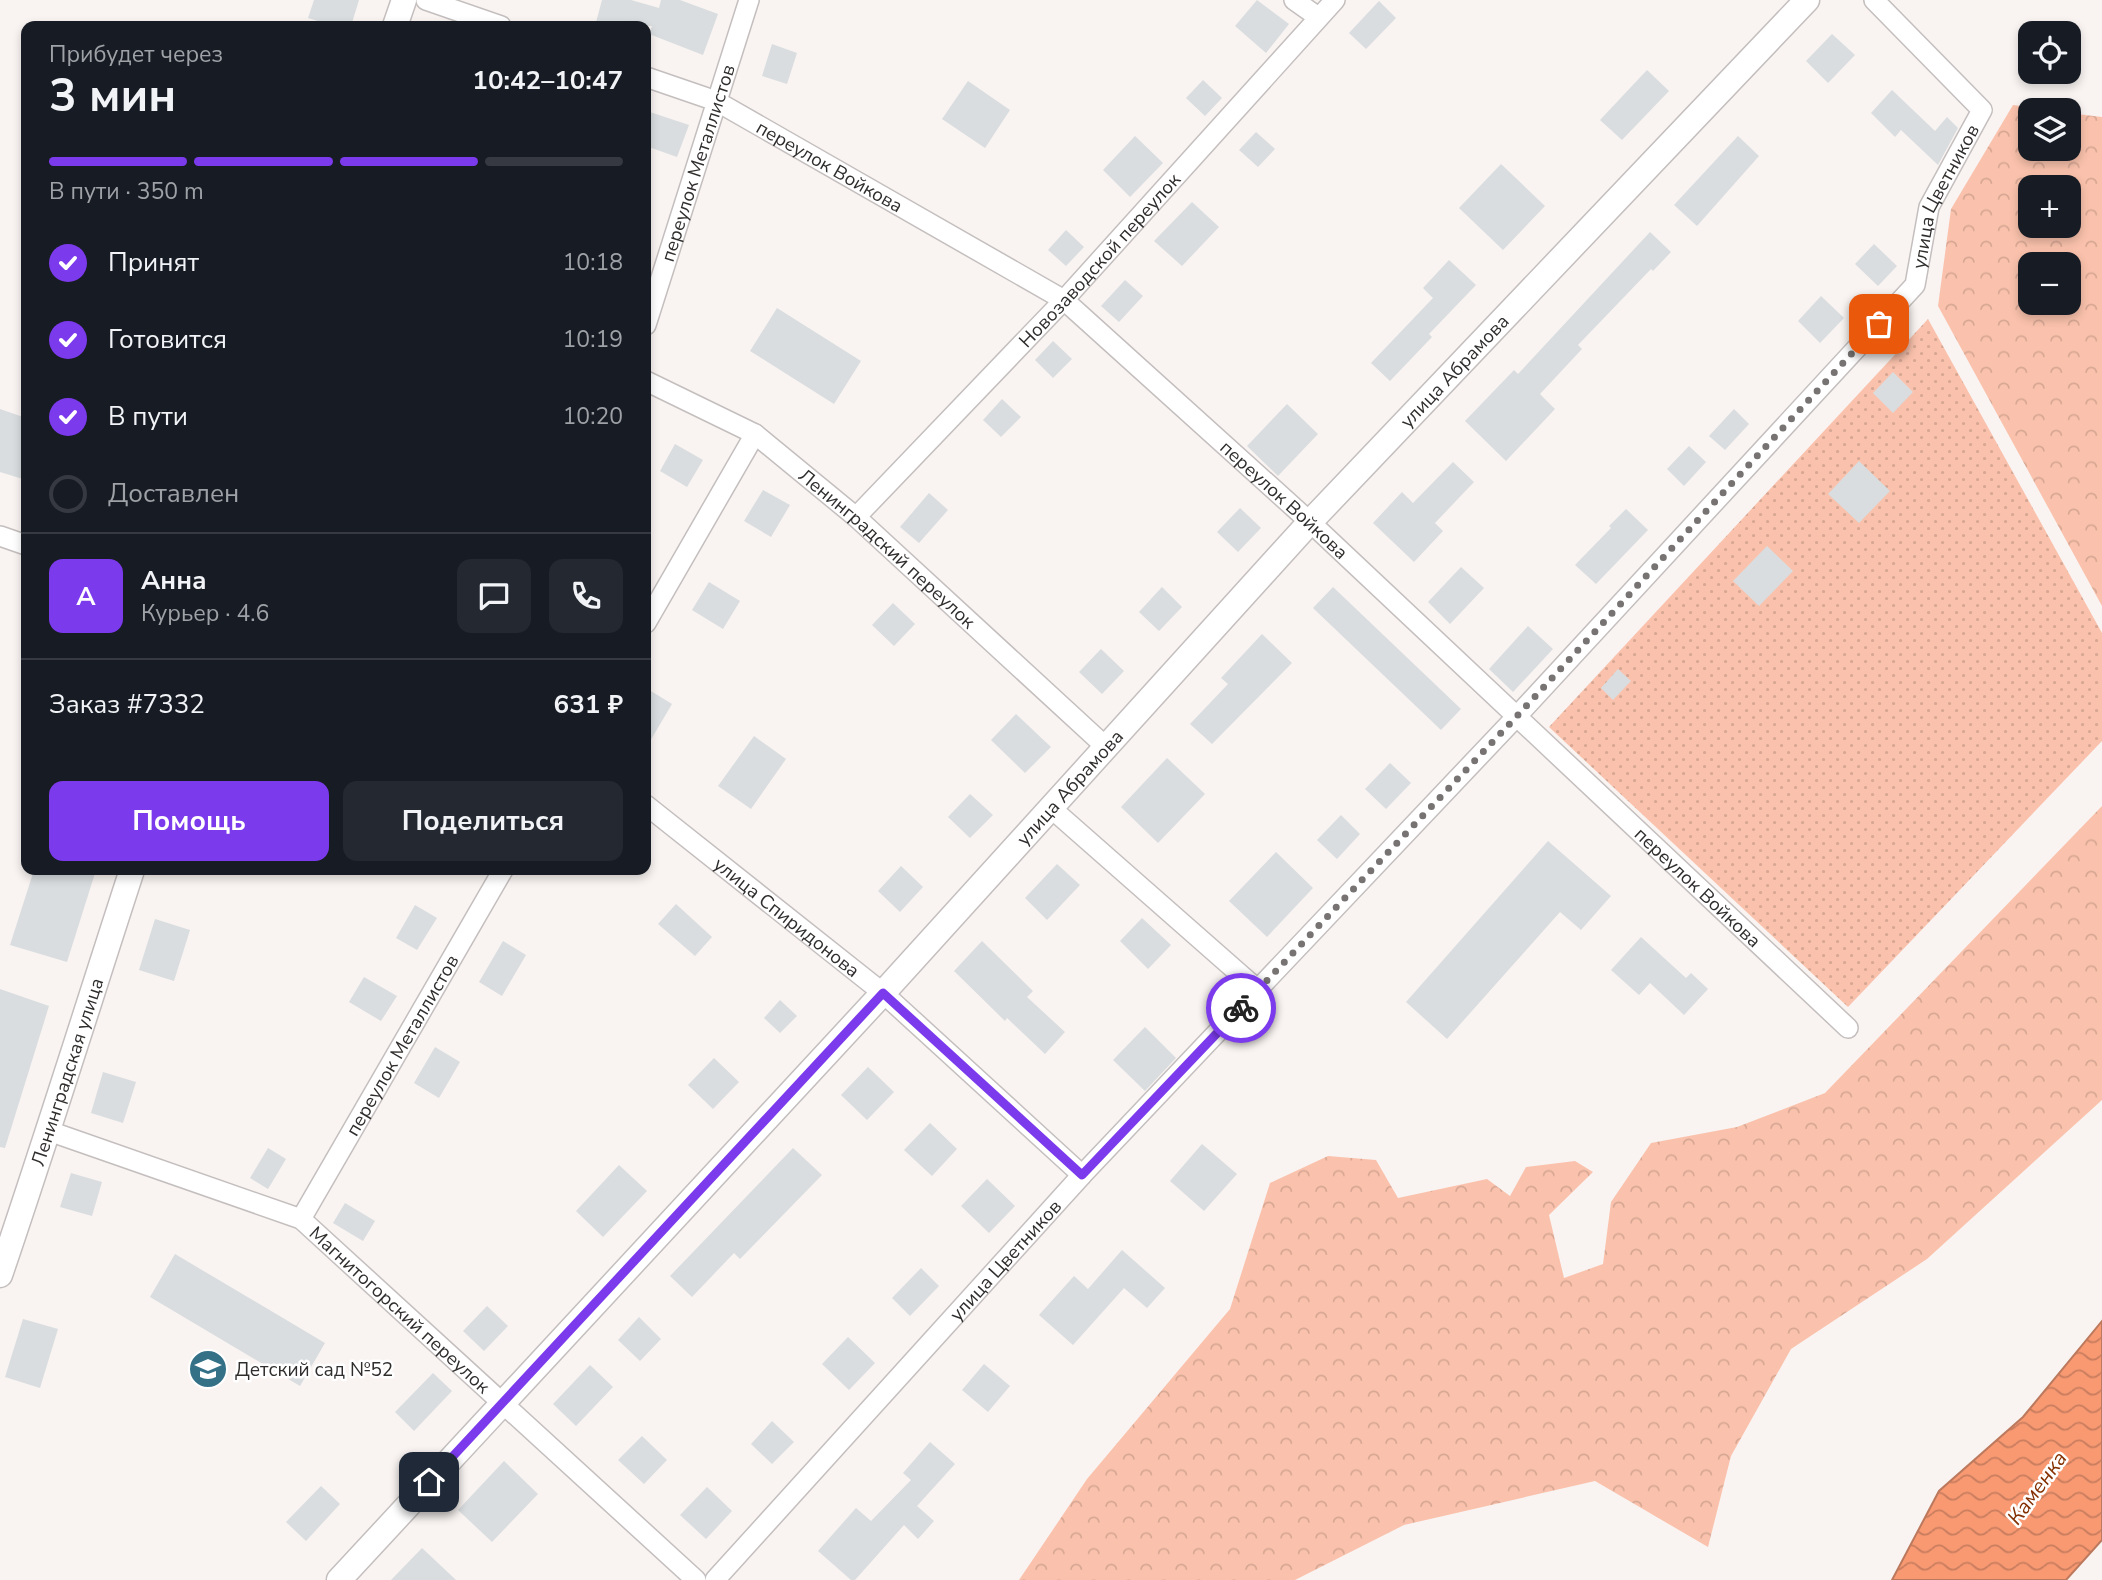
<!DOCTYPE html>
<html lang="ru">
<head>
<meta charset="utf-8">
<style>
	body { margin:0; font-family:"Nunito Sans",sans-serif; background:#242831; color:#f1f3f6; height:100vh; display:flex; flex-direction:column; font-size:26px; white-space:nowrap }
	* { box-sizing:border-box; margin:0 }
	p { font-size:23px; color:#9ea1a6 }
	.icon { flex:none; width:38px; height:38px; fill:none; stroke:currentColor; stroke-width:2; stroke-linecap:round; stroke-linejoin:round }
	.map { position:relative; flex:1; overflow:hidden }
	.sheet { position:absolute; left:21px; top:21px; width:630px; height:854px; display:flex; flex-direction:column; background:#171b24; border-radius:14px; box-shadow:0 4px 10px #0003 }
	.sheet>* { flex:none }
	.buttons { position:absolute; left:2018px; top:21px; display:grid; gap:14px }
	.buttons a { display:grid; place-items:center; width:63px; height:63px; border-radius:14px; background:#171b24; box-shadow:0 4px 10px #0003; font-size:35px }
	.pin { position:absolute; display:grid; place-items:center; width:60px; height:60px; color:#fff; margin:-30px; border-radius:14px; box-shadow:0 4px 10px #0006 }
	.courier { position:absolute; display:grid; place-items:center; width:70px; height:70px; margin:-35px; border:5px solid #7c3aed; border-radius:50%; background:#fff; color:#222; box-shadow:0 2px 9px #0007 }
	.headline em { font-style:normal; font-weight:700 }
	.headline div { display:flex; flex-direction:column-reverse }
	.headline { display:flex; align-items:center; justify-content:space-between; height:119px; padding:0 28px }
	h1 { font-size:46px; font-weight:700; line-height:52px }
	.bar { display:grid; grid-template-columns:repeat(4,1fr); gap:10px 7px; align-content:center; height:84px; padding:0 28px }
	.bar i { height:9px; border-radius:5px; background:#363941 }
	.bar .active { background:#7c3aed }
	.bar p { grid-column:span 4 }
	.line { display:flex; align-items:center; gap:18px; padding:0 28px; border-top:2px solid #363941 }
	.line div { flex:1 }
	.round { display:grid; place-items:center; flex:none; width:74px; height:74px; border-radius:14px; background:#242831 }
	ol { padding:0 28px; list-style:none }
	li { display:flex; align-items:center; gap:21px; height:77px }
	li p { margin-inline-start:auto }
	li .icon { padding:7px; border-radius:50%; background:#7c3aed; color:#fff; stroke-width:4 }
	li:last-child { color:#9ea1a6 }
	li i { width:38px; height:38px; border:4px solid #363941; border-radius:50% }
	.primary-button { display:flex; gap:14px; margin-top:auto; padding:14px 28px }
	.primary-button a { flex:1; height:80px; border-radius:14px; background:#7c3aed; color:#fff; font-size:28px; font-weight:700; line-height:80px; text-align:center }
	.primary-button a+a { background:#242831; color:#f1f3f6 }
	.map>svg:first-child { display:block }
	.green { fill:url(#green-dots) }
	.forest { fill:url(#forest-crowns); fill-rule:evenodd }
	.water { fill:url(#water-waves); stroke:#bc795d; stroke-width:2 }
	.building { fill:#d9dddf }
	.lines { fill:none; stroke-linecap:round; stroke-linejoin:round }
	.minor-casing { stroke:#c4bfbe; stroke-width:22 }
	.tertiary-casing { stroke:#c4bfbe; stroke-width:27 }
	.minor { stroke:#fff; stroke-width:19 }
	.tertiary { stroke:#fff; stroke-width:24 }
	.done { stroke:#767372; stroke-width:7; stroke-dasharray:0 12.6 }
	.route { stroke:#7c3aed; stroke-width:9 }
	.labels { text-anchor:middle; stroke-width:5; stroke-linejoin:round; paint-order:stroke }
	.street-label { font-size:19px; fill:#302e2d; stroke:#fff }
	.poi-label { font-size:19px; fill:#302e2d; stroke:#fff; text-anchor:start }
	.water-label { font-size:21px; font-style:italic; fill:#843001; stroke:#fff }
</style>
</head>
<body>
<div class="map">
<svg width="2102" height="1580" viewBox="0 0 2102 1580">
	<defs>
		<pattern id="green-dots" width="8" height="8" patternUnits="userSpaceOnUse" patternTransform="scale(1.75)"><rect width="8" height="8" fill="#fac2ac"/><path d="M2 2h.1M6 6h.1" fill="none" stroke="#d7a794" stroke-width="1.8" stroke-linecap="round"/></pattern>
		<pattern id="forest-crowns" width="20" height="18" patternUnits="userSpaceOnUse" patternTransform="scale(1.75)"><rect width="20" height="18" fill="#fac2ac"/><path d="M2 6a3 3 0 1 1 6 0M12 15a3 3 0 1 1 6 0" fill="none" stroke="#d7a794"/></pattern>
		<pattern id="water-waves" width="16" height="10" patternUnits="userSpaceOnUse" patternTransform="scale(1.75)"><rect width="16" height="10" fill="#f89972"/><path d="M0 5q4-4 8 0t8 0" fill="none" stroke="#c97d5e"/></pattern>
	</defs>
	<rect width="100%" height="100%" fill="#f9f4f2"/>
	<polygon class="green" points="1928,319 2102,633 2102,741 1848,1007 1549,727"/>
	<g class="forest">
		<path d="M2013 105 2051 110H2030V149H2068L2069 113 2102 117V606L1938 306 1951 209ZM2030 187H2068V226H2030ZM2030 264H2068V303H2030Z"/>
		<polygon points="2102,806 2102,1100 1927,1259 1791,1349 1731,1456 1708,1547 1595,1481 1404,1525 1295,1580 1019,1580 1087,1479 1230,1309 1270,1183 1328,1156 1376,1160 1398,1198 1487,1179 1510,1196 1526,1167 1575,1161 1593,1172 1549,1215 1564,1278 1603,1264 1611,1202 1651,1143 1737,1127 1825,1093"/>
	</g>
	<polygon class="water" points="2102,1321 2102,1540 2066,1580 1892,1580 1939,1491 2023,1417"/>
	<g class="building">
		<polygon points="314,0 359,0 351,26 334,26 308,18"/>
		<polygon points="602,0 631,0 659,8 661,0 680,0 718,14 703,55 649,34 652,26 595,26"/>
		<polygon points="1257,0 1289,24 1266,53 1235,26"/>
		<polygon points="1379,1 1396,18 1366,49 1349,33"/>
		<polygon points="1832,34 1855,55 1828,83 1806,61"/>
		<polygon points="772,44 797,53 787,84 762,76"/>
		<polygon points="1647,70 1669,91 1622,140 1600,120"/>
		<polygon points="1203,80 1222,98 1205,116 1186,98"/>
		<polygon points="968,81 1010,110 985,148 942,119"/>
		<polygon points="1892,90 1935,131 1947,117 1958,128 1938,165 1901,130 1895,137 1871,113"/>
		<polygon points="650,112 689,125 677,157 646,146 646,126"/>
		<polygon points="1256,132 1275,149 1258,167 1239,150"/>
		<polygon points="1135,136 1163,163 1130,197 1103,170"/>
		<polygon points="1738,136 1759,156 1697,226 1674,205"/>
		<polygon points="1501,164 1545,206 1503,250 1459,208"/>
		<polygon points="1192,202 1219,227 1182,266 1154,241"/>
		<polygon points="1066,230 1084,247 1066,266 1048,250"/>
		<polygon points="1650,232 1671,252 1653,271 1651,269 1578,345 1582,349 1540,394 1555,409 1506,461 1465,421 1514,370 1518,374"/>
		<polygon points="1874,244 1897,266 1878,286 1855,264"/>
		<polygon points="1449,260 1476,285 1429,334 1432,337 1390,381 1371,363 1433,298 1423,288"/>
		<polygon points="1125,280 1143,296 1119,322 1101,306"/>
		<polygon points="1821,296 1844,318 1820,343 1798,321"/>
		<polygon points="777,308 861,361 834,404 750,351"/>
		<polygon points="1053,341 1072,359 1053,378 1035,360"/>
		<polygon points="1893,372 1913,392 1893,413 1873,393"/>
		<polygon points="1002,399 1021,417 1001,437 983,420"/>
		<polygon points="1287,404 1318,434 1278,476 1247,446"/>
		<polygon points="0,409 26,418 26,480 0,472"/>
		<polygon points="1734,409 1749,424 1725,450 1709,436"/>
		<polygon points="675,444 703,460 687,487 660,471"/>
		<polygon points="1689,446 1706,462 1684,486 1667,469"/>
		<polygon points="1859,461 1890,491 1859,523 1828,494"/>
		<polygon points="1453,462 1474,482 1435,523 1443,531 1414,562 1373,523 1402,492 1413,503"/>
		<polygon points="763,490 790,505 771,537 744,521"/>
		<polygon points="929,493 948,510 919,543 900,527"/>
		<polygon points="1240,508 1261,528 1238,552 1217,532"/>
		<polygon points="1626,509 1648,530 1596,584 1575,565 1611,528 1609,526"/>
		<polygon points="1767,546 1793,571 1759,606 1733,581"/>
		<polygon points="1461,567 1484,588 1450,624 1428,602"/>
		<polygon points="709,582 740,601 723,629 692,610"/>
		<polygon points="1162,587 1182,607 1159,631 1139,612"/>
		<polygon points="1333,587 1461,709 1441,730 1313,608"/>
		<polygon points="893,603 915,624 894,646 872,625"/>
		<polygon points="1528,626 1553,649 1513,692 1489,669"/>
		<polygon points="1262,634 1292,663 1212,744 1190,724 1228,684 1221,678"/>
		<polygon points="1101,649 1124,671 1102,694 1079,672"/>
		<polygon points="1618,669 1631,681 1613,700 1601,688"/>
		<polygon points="646,688 672,704 646,748"/>
		<polygon points="1016,714 1051,747 1025,773 991,740"/>
		<polygon points="754,736 786,759 751,809 718,786"/>
		<polygon points="1167,758 1205,794 1158,843 1121,807"/>
		<polygon points="1390,763 1411,783 1386,809 1365,789"/>
		<polygon points="970,794 993,815 970,838 948,817"/>
		<polygon points="1341,815 1360,834 1337,859 1317,840"/>
		<polygon points="1548,841 1611,896 1581,930 1560,912 1447,1039 1406,1002"/>
		<polygon points="1276,852 1313,888 1267,937 1229,901"/>
		<polygon points="1057,864 1080,885 1047,920 1025,898"/>
		<polygon points="901,866 923,887 900,912 878,891"/>
		<polygon points="34,870 96,870 67,962 10,945"/>
		<polygon points="676,904 712,937 695,956 658,924"/>
		<polygon points="415,905 437,918 417,950 396,938"/>
		<polygon points="1142,918 1171,945 1148,969 1120,941"/>
		<polygon points="155,919 190,930 174,981 139,970"/>
		<polygon points="1641,937 1686,978 1691,973 1708,989 1684,1015 1650,983 1639,995 1611,970"/>
		<polygon points="503,941 526,955 502,996 479,982"/>
		<polygon points="982,941 1033,991 1027,997 1065,1032 1045,1054 1007,1018 1005,1021 954,971"/>
		<polygon points="364,977 397,996 381,1021 349,1002"/>
		<polygon points="0,989 49,1006 5,1148 0,1147"/>
		<polygon points="780,1000 797,1016 780,1033 764,1018"/>
		<polygon points="1145,1027 1176,1058 1145,1091 1113,1060"/>
		<polygon points="435,1047 460,1062 439,1098 414,1083"/>
		<polygon points="714,1058 739,1082 713,1109 688,1085"/>
		<polygon points="868,1067 894,1092 867,1120 841,1095"/>
		<polygon points="103,1072 136,1082 123,1123 91,1113"/>
		<polygon points="930,1123 957,1149 932,1176 904,1150"/>
		<polygon points="1202,1144 1237,1174 1204,1211 1170,1181"/>
		<polygon points="268,1148 286,1159 268,1189 250,1178"/>
		<polygon points="793,1148 822,1175 740,1259 734,1253 692,1297 670,1276"/>
		<polygon points="619,1165 647,1191 603,1237 576,1211"/>
		<polygon points="71,1173 102,1182 92,1216 60,1207"/>
		<polygon points="987,1179 1015,1206 989,1233 961,1206"/>
		<polygon points="345,1203 375,1221 363,1241 333,1223"/>
		<polygon points="1122,1250 1165,1288 1147,1308 1124,1288 1073,1345 1039,1315 1074,1276 1088,1289"/>
		<polygon points="175,1254 325,1343 300,1386 150,1297"/>
		<polygon points="921,1268 939,1286 910,1316 892,1298"/>
		<polygon points="487,1306 508,1326 484,1351 463,1331"/>
		<polygon points="639,1317 661,1339 640,1361 618,1340"/>
		<polygon points="23,1319 58,1329 40,1388 5,1377"/>
		<polygon points="848,1337 875,1363 849,1390 822,1364"/>
		<polygon points="984,1364 1010,1386 988,1412 962,1390"/>
		<polygon points="590,1365 613,1387 576,1426 553,1404"/>
		<polygon points="433,1373 452,1391 414,1431 395,1412"/>
		<polygon points="772,1421 794,1442 772,1464 751,1444"/>
		<polygon points="642,1436 667,1460 644,1484 618,1460"/>
		<polygon points="930,1442 955,1464 917,1506 934,1521 918,1539 904,1525 855,1580 851,1580 818,1551 856,1508 871,1521 911,1480 903,1473"/>
		<polygon points="504,1461 538,1494 492,1542 458,1510"/>
		<polygon points="321,1486 340,1504 306,1541 286,1522"/>
		<polygon points="707,1487 732,1511 706,1539 680,1515"/>
		<polygon points="422,1548 456,1580 391,1580"/>
	</g>
	<g class="lines">
		<defs>
			<g id="minor">
				<polyline points="426,0 501,26"/>
				<polyline points="1294,0 1318,17"/>
				<path id="s1" d="M646 77 716 101 1064 300 1310 522 1848 1028"/>
				<path id="s2" d="M646 325 749 0"/>
				<path id="s3" d="M646 381 755 434 856 517 1106 747"/>
				<path id="s4" d="M856 517 1064 300 1335 0"/>
				<polyline points="0,536 26,545"/>
				<polyline points="646,623 755,434"/>
				<path id="s5" d="M646 805 883 993 1082 1175"/>
				<polyline points="1051,808 1258,990"/>
				<path id="s6" d="M49 1131 301 1219 696 1580"/>
				<path id="s7" d="M301 1219 503 870"/>
				<path id="s8" d="M715 1580 1082 1175 1517 716 1915 285 1929 207 1982 110 1874 0"/>
			</g>
			<g id="tertiary">
				<polyline points="395,26 404,0"/>
				<path id="s9" d="M0 1275C46 1140 88 1005 132 870"/>
				<path id="s10" d="M339 1580 883 993 1310 522 1807 0"/>
			</g>
		</defs>
		<use href="#minor" class="minor-casing"/>
		<use href="#tertiary" class="tertiary-casing"/>
		<use href="#minor" class="minor"/>
		<use href="#tertiary" class="tertiary"/>
	</g>
	<g class="lines">
		<polyline class="done" points="1241,1008 1517,716 1879,324"/>
		<polyline class="route" points="429,1482 883,993 1082,1175 1241,1008"/>
	</g>
	<defs>
		<symbol id="school-disc" viewBox="-11 -11 22 22"><circle r="9.5" fill="#347187" stroke="#fff"/><path d="M0-5L7-2L0 1L-7-2ZM-4 1L0 2.5L4 1V4Q0 6-4 4Z" fill="#fff"/></symbol>
	</defs>
	<g fill-rule="evenodd">
		<use href="#school-disc" x="186" y="1347" width="44" height="44"/>
	</g>
	<g class="labels">
		<g class="street-label">
			<text dy="7" stroke="none"><textPath href="#s2" startOffset="170">переулок Металлистов</textPath></text>
			<text dy="7" stroke="none"><textPath href="#s1" startOffset="205">переулок Войкова</textPath></text>
			<text dy="7" stroke="none"><textPath href="#s8" startOffset="1860">улица Цветников</textPath></text>
			<text dy="7" stroke="none"><textPath href="#s4" startOffset="354">Новозаводской переулок</textPath></text>
			<text dy="7" stroke="none"><textPath href="#s10" startOffset="1645">улица Абрамова</textPath></text>
			<text dy="7" stroke="none"><textPath href="#s1" startOffset="772">переулок Войкова</textPath></text>
			<text dy="7" stroke="none"><textPath href="#s3" startOffset="296">Ленинградский переулок</textPath></text>
			<text dy="7" stroke="none"><textPath href="#s10" startOffset="1078">улица Абрамова</textPath></text>
			<text dy="7" stroke="none"><textPath href="#s1" startOffset="1339">переулок Войкова</textPath></text>
			<text dy="7" stroke="none"><textPath href="#s5" startOffset="180">улица Спиридонова</textPath></text>
			<text dy="7" stroke="none"><textPath href="#s7" startOffset="201">переулок Металлистов</textPath></text>
			<text dy="7" stroke="none"><textPath href="#s9" startOffset="214">Ленинградская улица</textPath></text>
			<text dy="7" stroke="none"><textPath href="#s8" startOffset="432">улица Цветников</textPath></text>
			<text dy="7" stroke="none"><textPath href="#s6" startOffset="401">Магнитогорский переулок</textPath></text>
		</g>
		<g class="poi-label">
			<text x="235" y="1376">Детский сад №52</text>
		</g>
		<g class="water-label">
			<text transform="translate(2037 1488) rotate(-54)" y="7">Каменка</text>
		</g>
	</g>
</svg>
<div class="buttons">
<a><svg class="icon" aria-label="locate" viewBox="0 0 24 24"><circle cx="12" cy="12" r="6"/><path d="M12 2v4M12 18v4M2 12h4M18 12h4"/></svg></a>
<a><svg class="icon" aria-label="layers" viewBox="0 0 24 24"><path d="M12 4l9 5-9 5-9-5zM3 14l9 5 9-5"/></svg></a>
<a>+</a>
<a>−</a>
</div>
<div class="pin" style="left:1879px;top:324px;background:#ea580c"><svg class="icon" aria-label="bag" viewBox="0 0 24 24"><path d="M5 8h14l-1 12H6zM9 8a3 3 0 0 1 6 0"/></svg></div>
<div class="pin" style="left:429px;top:1482px;background:#1f2937"><svg class="icon" aria-label="home" viewBox="0 0 24 24"><path d="M3 11l9-7 9 7M6 9v11h12V9"/></svg></div>
<div class="courier" style="left:1241px;top:1008px"><svg class="icon" aria-label="bike" viewBox="0 0 24 24"><circle cx="6" cy="16" r="4"/><circle cx="18" cy="16" r="4"/><path d="M6 16l4-8h5l3 8M10 8l3 8H6M13 5h3"/></svg></div>
<section class="sheet">
<div class="headline"><div><h1>3 мин</h1><p>Прибудет через</p></div><em>10:42–10:47</em></div>
<div class="bar"><i class="active"></i><i class="active"></i><i class="active"></i><i></i><p>В пути · 350 m</p></div>
<ol>
<li><svg class="icon" aria-label="check" viewBox="0 0 24 24"><path d="M5 12l5 5 9-10"/></svg>Принят<p>10:18</p></li>
<li><svg class="icon" aria-label="check" viewBox="0 0 24 24"><path d="M5 12l5 5 9-10"/></svg>Готовится<p>10:19</p></li>
<li><svg class="icon" aria-label="check" viewBox="0 0 24 24"><path d="M5 12l5 5 9-10"/></svg>В пути<p>10:20</p></li>
<li><i></i>Доставлен</li>
</ol>
<div class="line" style="height:126px"><b class="round" style="background:#7c3aed;color:#fff">А</b><div><b>Анна</b><p>Курьер · 4.6</p></div><a class="round"><svg class="icon" aria-label="chat" viewBox="0 0 24 24"><path d="M4 5h16v11H9l-5 4z"/></svg></a><a class="round"><svg class="icon" aria-label="phone" viewBox="0 0 24 24"><path d="M5 4h4l2 5-3 2q2 4 5 5l2-3 5 2v4C11 20 4 13 5 4z"/></svg></a></div>
<div class="line" style="height:91px"><div>Заказ #7332</div><b>631 ₽</b></div>
<div class="primary-button"><a>Помощь</a><a>Поделиться</a></div>
</section>
</div>
</body>
</html>
